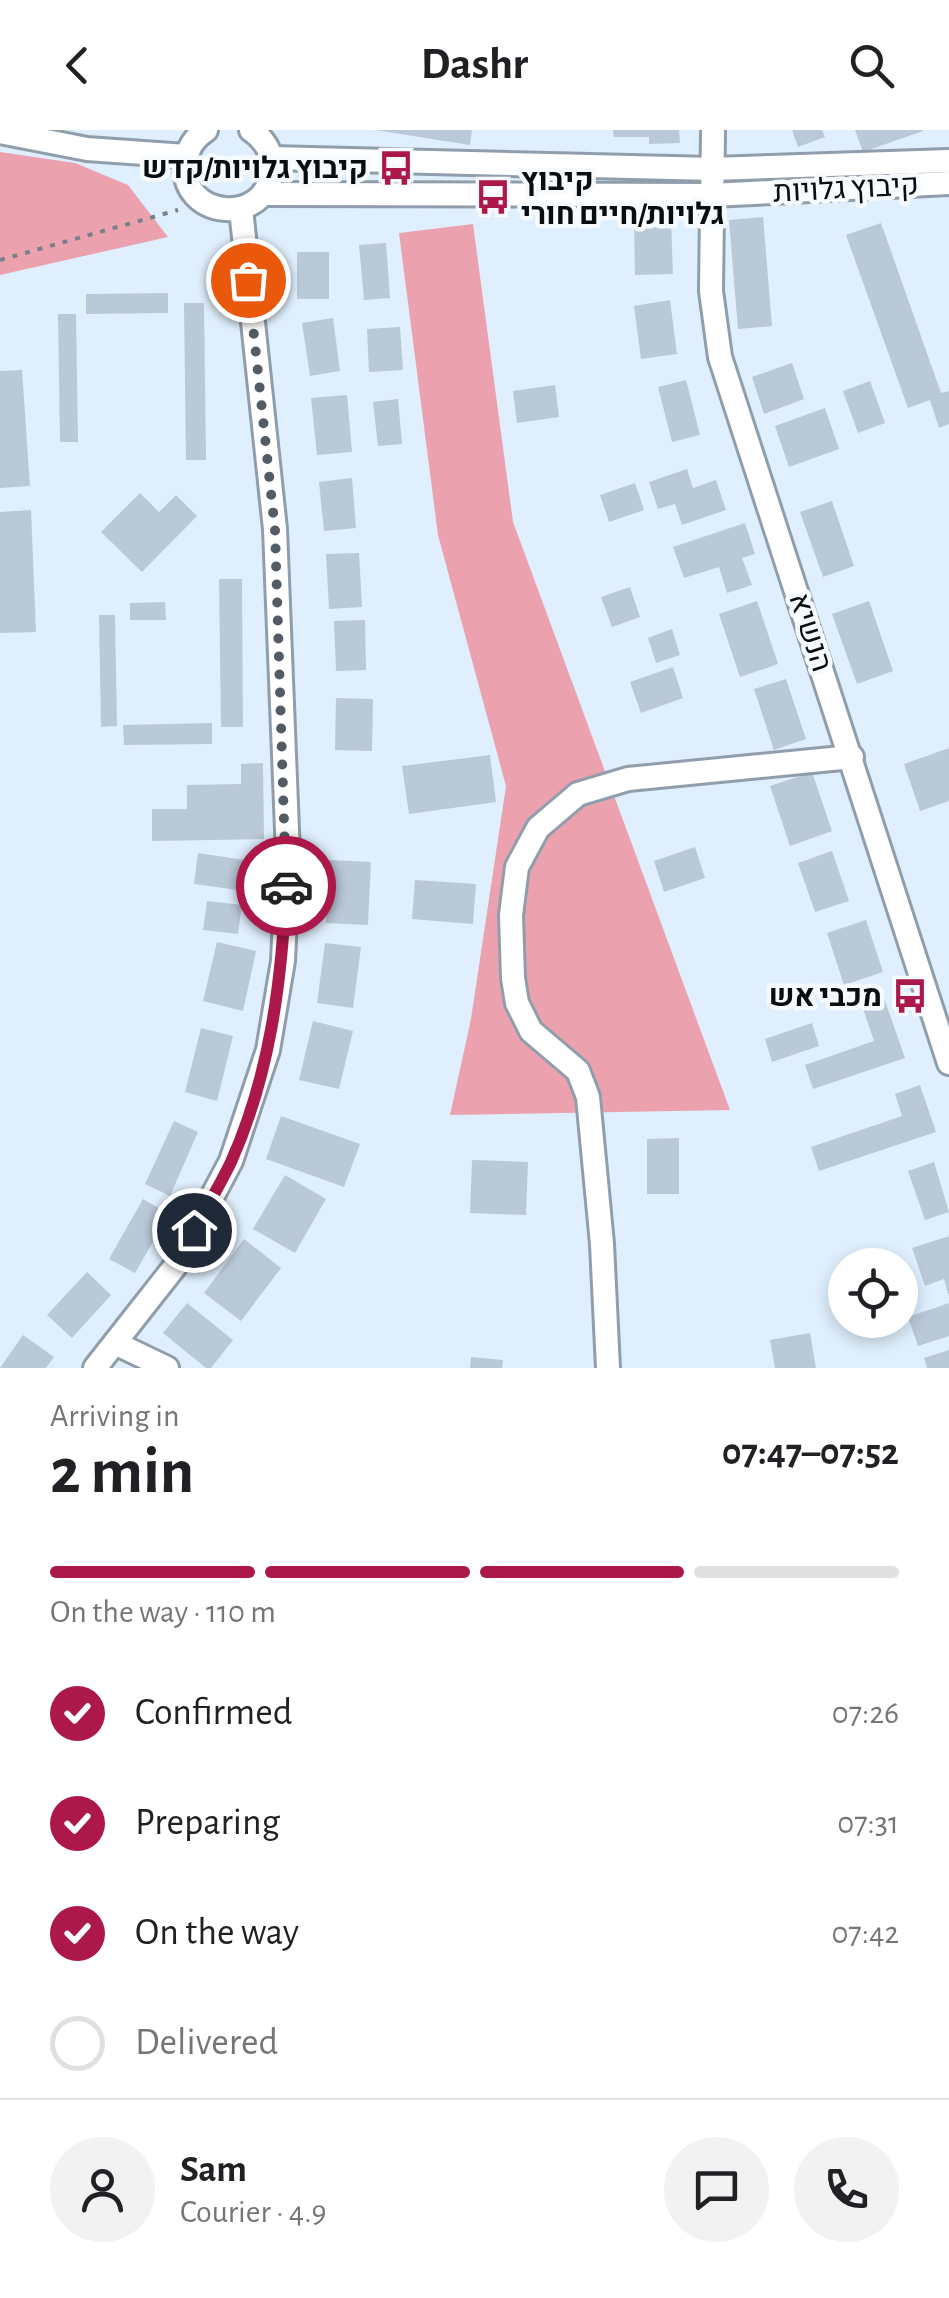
<!DOCTYPE html>
<html lang="en">
<head>
<meta charset="utf-8">
<style>
	body { margin:0; font-family:"Alegreya Sans",Heebo,sans-serif; background:#f2f2f2; color:#202124; height:100vh; display:flex; flex-direction:column; font-size:38px; white-space:nowrap }
	* { box-sizing:border-box; margin:0 }
	p { font-size:32px; color:#757577 }
	.icon { flex:none; width:55px; height:55px; fill:none; stroke:currentColor; stroke-width:2; stroke-linecap:round; stroke-linejoin:round }
	.map { position:relative; height:1238px; overflow:hidden }
	.side { display:flex; flex-direction:column; background:#fff; flex:1 }
	.side>* { flex:none }
	.fabs { position:absolute; left:828px; top:1118px; display:grid; gap:20px }
	.fabs a { display:grid; place-items:center; width:90px; height:90px; border-radius:50%; background:#fff; box-shadow:0 5px 15px #0003; font-size:50px }
	.pin { position:absolute; display:grid; place-items:center; width:85px; height:85px; color:#fff; margin:-42px; border:5px solid #fff; border-radius:50%; box-shadow:0 2px 10px #0007 }
	.courier { position:absolute; display:grid; place-items:center; width:100px; height:100px; margin:-50px; border:8px solid #ab1849; border-radius:50%; background:#fff; color:#222; box-shadow:0 2px 12px #0007 }
	.summary em { font-style:normal; font-weight:700 }
	.summary div { display:flex; flex-direction:column-reverse }
	.summary { display:flex; align-items:center; justify-content:space-between; height:170px; padding:0 50px }
	h1 { font-size:65px; font-weight:700; line-height:75px }
	.bar { display:grid; grid-template-columns:repeat(4,1fr); gap:15px 10px; align-content:center; height:120px; padding:0 50px }
	.bar i { height:12px; border-radius:8px; background:#e0e0e0 }
	.bar .on { background:#ab1849 }
	.bar p { grid-column:span 4 }
	.line { display:flex; align-items:center; gap:25px; padding:0 50px; border-top:2px solid #e0e0e0 }
	.line div { flex:1 }
	.round { display:grid; place-items:center; flex:none; width:105px; height:105px; border-radius:52px; background:#f2f2f2 }
	ol { padding:0 50px; list-style:none }
	li { display:flex; align-items:center; gap:30px; height:110px }
	li p { margin-inline-start:auto }
	li .icon { padding:10px; border-radius:50%; background:#ab1849; color:#fff; stroke-width:4 }
	li:last-child { color:#757577 }
	li i { width:55px; height:55px; border:5px solid #e0e0e0; border-radius:50% }
	header { display:flex; justify-content:space-between; align-items:center; height:130px; padding:0 50px; background:#fff; font-size:45px; font-weight:700 }
	.map>svg:first-child { display:block }
	.green { fill:#eca2ae }
	.building { fill:#bac9d7 }
	.lines { fill:none; stroke-linecap:round; stroke-linejoin:round }
	.minor-casing { stroke:#909eab; stroke-width:28 }
	.path { stroke:#77818a; stroke-width:4; stroke-dasharray:5 8; stroke-linecap:butt }
	.minor { stroke:#fff; stroke-width:22 }
	.done { stroke:#535c64; stroke-width:10; stroke-dasharray:0 18 }
	.route { stroke:#ab1849; stroke-width:12 }
	.labels { text-anchor:middle; stroke-width:9; stroke-linejoin:round; paint-order:stroke }
	.poi-label { font-size:30px; font-weight:bold; fill:#080d11; stroke:#f7fafd; text-anchor:end }
	.street-label { font-size:30px; fill:#080d11; stroke:#f7fafd }
</style>
</head>
<body>
<header><svg class="icon" aria-label="back" viewBox="0 0 24 24"><path d="M15 5l-7 7 7 7"/></svg>Dashr<svg class="icon" aria-label="search" viewBox="0 0 24 24"><circle cx="10" cy="10" r="6"/><path d="M15 15l6 6"/></svg></header>
<div class="map">
<svg width="949" height="1238" viewBox="0 0 949 1238">
	<rect width="100%" height="100%" fill="#dfeffd"/>
	<g class="green">
		<polygon points="0,22 75,33 128,55 168,107 0,145"/>
		<polygon points="473,94 513,392 730,980 450,985 471,889 506,656 438,405 399,103"/>
	</g>
	<g class="building">
		<polygon points="375,0 472,0 470,15"/>
		<polygon points="613,0 679,0 680,13 649,14 649,7 614,7"/>
		<polygon points="792,0 822,0 825,7 798,17"/>
		<polygon points="855,0 923,0 923,1 863,22"/>
		<polygon points="763,87 772,196 738,199 729,90"/>
		<polygon points="671,91 673,144 635,145 634,92"/>
		<polygon points="881,93 941,263 949,261 949,294 939,298 930,270 908,278 846,105"/>
		<polygon points="386,113 390,168 364,170 359,115"/>
		<rect x="297" y="122" width="32" height="47"/>
		<polygon points="168,163 168,183 86,184 86,164"/>
		<polygon points="670,170 677,224 641,229 634,176"/>
		<polygon points="184,173 204,173 206,330 186,330"/>
		<polygon points="58,184 76,184 78,312 60,312"/>
		<polygon points="333,188 340,241 310,246 302,193"/>
		<polygon points="400,197 403,240 369,242 367,199"/>
		<polygon points="792,233 804,269 764,284 752,247"/>
		<polygon points="22,240 30,356 0,358 0,241"/>
		<polygon points="686,250 700,305 672,312 658,257"/>
		<polygon points="870,251 885,293 858,303 843,261"/>
		<polygon points="555,255 559,287 517,293 513,261"/>
		<polygon points="347,265 352,322 317,325 311,268"/>
		<polygon points="398,269 402,314 378,316 373,272"/>
		<polygon points="825,278 839,319 789,337 775,296"/>
		<polygon points="687,339 693,358 716,350 726,380 682,395 675,374 658,379 649,352"/>
		<polygon points="352,348 356,398 324,401 319,352"/>
		<polygon points="635,353 644,380 609,392 600,365"/>
		<polygon points="140,363 159,382 176,365 197,386 142,442 101,402"/>
		<polygon points="832,371 854,436 823,447 800,382"/>
		<polygon points="31,380 36,502 0,503 0,382"/>
		<polygon points="745,393 755,424 742,428 752,455 727,463 719,437 684,448 673,417"/>
		<polygon points="359,423 362,477 329,479 326,424"/>
		<polygon points="219,449 242,449 243,597 221,597"/>
		<polygon points="630,457 640,487 612,497 601,467"/>
		<polygon points="757,471 778,534 740,547 719,484"/>
		<polygon points="869,471 893,541 857,554 832,484"/>
		<polygon points="165,472 166,490 130,490 130,473"/>
		<polygon points="99,485 115,485 117,596 101,597"/>
		<polygon points="365,490 366,540 336,541 334,491"/>
		<polygon points="672,499 680,525 656,533 648,508"/>
		<polygon points="673,537 683,568 641,583 630,552"/>
		<polygon points="786,549 806,609 774,620 754,559"/>
		<polygon points="336,568 373,569 372,621 335,620"/>
		<polygon points="212,593 212,614 124,615 123,595"/>
		<polygon points="949,618 949,671 920,681 904,634"/>
		<polygon points="490,625 496,672 409,684 402,636"/>
		<polygon points="263,633 264,709 152,711 152,679 187,679 187,655 241,654 241,634"/>
		<polygon points="812,642 832,701 790,716 770,656"/>
		<polygon points="695,717 705,748 664,762 654,731"/>
		<polygon points="832,721 849,771 815,782 798,733"/>
		<polygon points="198,723 257,732 252,762 194,754"/>
		<polygon points="329,730 371,732 368,795 326,793"/>
		<polygon points="415,750 476,754 473,794 412,789"/>
		<polygon points="207,771 242,775 238,804 203,800"/>
		<polygon points="866,790 883,842 844,855 827,803"/>
		<polygon points="217,812 256,821 243,881 203,871"/>
		<polygon points="325,813 361,817 353,878 317,873"/>
		<polygon points="883,865 905,928 813,959 805,935 874,911 861,873"/>
		<polygon points="313,891 353,901 339,959 299,950"/>
		<polygon points="812,893 819,916 772,932 765,909"/>
		<polygon points="201,898 233,906 217,971 185,962"/>
		<polygon points="920,955 936,1002 819,1041 811,1017 902,986 895,964"/>
		<polygon points="281,986 360,1014 344,1057 266,1029"/>
		<polygon points="174,991 198,1002 170,1066 145,1054"/>
		<polygon points="679,1008 679,1064 647,1064 647,1009"/>
		<polygon points="472,1030 528,1032 526,1085 470,1083"/>
		<polygon points="934,1032 949,1082 925,1090 908,1041"/>
		<polygon points="285,1045 326,1069 295,1123 253,1099"/>
		<polygon points="143,1069 169,1084 135,1143 109,1129"/>
		<polygon points="949,1106 949,1164 948,1164 944,1149 925,1156 912,1118"/>
		<polygon points="244,1109 281,1138 241,1191 204,1163"/>
		<polygon points="87,1142 111,1165 72,1208 47,1185"/>
		<polygon points="187,1173 233,1210 211,1238 206,1238 163,1203"/>
		<polygon points="949,1173 949,1206 918,1216 908,1187"/>
		<polygon points="810,1203 816,1238 775,1238 770,1210"/>
		<polygon points="23,1205 54,1227 46,1238 0,1238"/>
		<polygon points="949,1220 949,1238 927,1238 924,1228"/>
		<polygon points="471,1227 503,1230 502,1238 470,1238"/>
	</g>
	<g class="lines">
		<defs>
			<g id="minor">
				<path d="M206 0C194 8 188 17 186 31 177 89 268 98 272 39 273 23 264 9 251 0"/>
				<polyline points="713,0 711,161 720,227 949,933"/>
				<polyline points="0,2 87,19 186,26"/>
				<polyline points="271,28 713,39 949,31"/>
				<polyline points="263,64 712,65 949,53"/>
				<polyline points="115,1213 167,1238"/>
				<polyline points="95,1238 176,1135 231,1031 268,920 283,831 288,725 275,399 241,79"/>
				<polyline points="608,1238 602,1114 588,967 578,941 531,901 517,873 513,848 511,785 517,737 538,698 578,664 628,649 852,627"/>
			</g>
		</defs>
		<use href="#minor" class="minor-casing"/>
		<polyline class="path" points="0,130 178,80"/>
		<use href="#minor" class="minor"/>
	</g>
	<g class="lines">
		<polyline class="done" points="248,150 275,400 286,756"/>
		<path class="route" d="M194 1100C206 1078 220 1055 231 1032 270 945 282 850 286 756"/>
	</g>
	<defs>
		<symbol id="bus-bare" viewBox="-9 -9 18 18"><path d="M-5-6H5V4H4V6H2V4H-2V6H-4V4H-5ZM-3.5-4V0h7V-4ZM-3.5 1.2v1.5H-2V1.2ZM2 1.2v1.5H3.5V1.2Z" fill="#ab1849" stroke="#f7fafd" stroke-width="2.5" paint-order="stroke"/></symbol>
	</defs>
	<g fill-rule="evenodd">
		<use href="#bus-bare" x="371" y="13" width="50" height="50"/>
		<use href="#bus-bare" x="468" y="42" width="50" height="50"/>
		<use href="#bus-bare" x="885" y="841" width="50" height="50"/>
	</g>
	<g class="labels">
		<g class="poi-label">
			<text x="368" y="48">קיבוץ גלויות/קדש</text>
			<text x="521" y="60" text-anchor="start">קיבוץ<tspan x="521" dy="34">גלויות/חיים חורי</tspan></text>
			<text x="882" y="876">מכבי אש</text>
		</g>
		<g class="street-label">
			<text transform="translate(846 58) rotate(-3)" y="10">קיבוץ גלויות</text>
			<text transform="translate(811 502) rotate(72)" y="10">הנשיא</text>
		</g>
	</g>
</svg>
<div class="fabs">
<a><svg class="icon" aria-label="locate" viewBox="0 0 24 24"><circle cx="12" cy="12" r="6"/><path d="M12 2v4M12 18v4M2 12h4M18 12h4"/></svg></a>
</div>
<div class="pin" style="left:248px;top:150px;background:#ea580c"><svg class="icon" aria-label="bag" viewBox="0 0 24 24"><path d="M5 8h14l-1 12H6zM9 8a3 3 0 0 1 6 0"/></svg></div>
<div class="pin" style="left:194px;top:1100px;background:#1f2937"><svg class="icon" aria-label="home" viewBox="0 0 24 24"><path d="M3 11l9-7 9 7M6 9v11h12V9"/></svg></div>
<div class="courier" style="left:286px;top:756px"><svg class="icon" aria-label="car" viewBox="0 0 24 24"><path d="M5 17H2v-5l4-1 3-4h7l3 4 3 1v5h-3M9 17h6M6 11h13"/><circle cx="7" cy="17" r="2"/><circle cx="17" cy="17" r="2"/></svg></div>
</div>
<section class="side">
<div class="summary"><div><h1>2 min</h1><p>Arriving in</p></div><em>07:47–07:52</em></div>
<div class="bar"><i class="on"></i><i class="on"></i><i class="on"></i><i></i><p>On the way · 110 m</p></div>
<ol>
<li><svg class="icon" aria-label="check" viewBox="0 0 24 24"><path d="M5 12l5 5 9-10"/></svg>Confirmed<p>07:26</p></li>
<li><svg class="icon" aria-label="check" viewBox="0 0 24 24"><path d="M5 12l5 5 9-10"/></svg>Preparing<p>07:31</p></li>
<li><svg class="icon" aria-label="check" viewBox="0 0 24 24"><path d="M5 12l5 5 9-10"/></svg>On the way<p>07:42</p></li>
<li><i></i>Delivered</li>
</ol>
<div class="line" style="height:180px"><a class="round"><svg class="icon" aria-label="person" viewBox="0 0 24 24"><circle cx="12" cy="8" r="4"/><path d="M4 21q1-7 8-7t8 7"/></svg></a><div><b>Sam</b><p>Courier · 4.9</p></div><a class="round"><svg class="icon" aria-label="chat" viewBox="0 0 24 24"><path d="M4 5h16v11H9l-5 4z"/></svg></a><a class="round"><svg class="icon" aria-label="phone" viewBox="0 0 24 24"><path d="M5 4h4l2 5-3 2q2 4 5 5l2-3 5 2v4C11 20 4 13 5 4z"/></svg></a></div>
</section>
</body>
</html>
